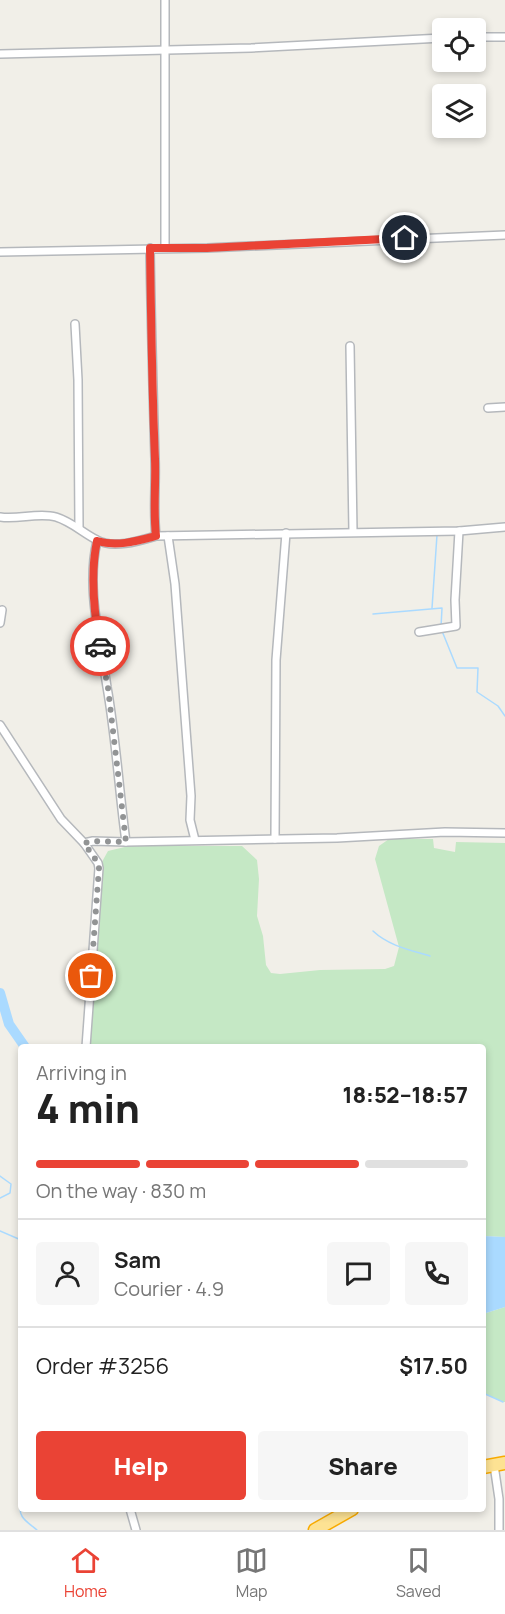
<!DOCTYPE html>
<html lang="en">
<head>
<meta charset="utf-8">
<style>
	body { margin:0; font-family:Manrope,sans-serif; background:#f6f6f6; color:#222; height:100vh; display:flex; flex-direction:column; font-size:22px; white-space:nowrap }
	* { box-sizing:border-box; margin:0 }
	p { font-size:20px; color:#767676 }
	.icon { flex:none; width:33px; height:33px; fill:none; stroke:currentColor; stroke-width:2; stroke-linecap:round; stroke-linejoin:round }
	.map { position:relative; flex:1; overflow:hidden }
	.sheet { position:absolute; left:18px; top:1044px; width:468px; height:468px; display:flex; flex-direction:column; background:#fff; border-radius:6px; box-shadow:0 3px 9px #0003 }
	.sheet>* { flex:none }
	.buttons { position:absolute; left:432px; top:18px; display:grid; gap:12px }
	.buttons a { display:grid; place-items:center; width:54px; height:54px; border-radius:6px; background:#fff; box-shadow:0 3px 9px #0003; font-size:30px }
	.pin { position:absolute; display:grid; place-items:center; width:51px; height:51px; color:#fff; margin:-26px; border:3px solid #fff; border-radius:50%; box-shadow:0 2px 6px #0007 }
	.courier { position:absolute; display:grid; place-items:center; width:60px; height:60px; margin:-30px; border:4px solid #ea4335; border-radius:50%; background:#fff; color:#222; box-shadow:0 2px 8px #0007 }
	.summary em { font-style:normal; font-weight:800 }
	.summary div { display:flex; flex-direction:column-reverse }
	.summary { display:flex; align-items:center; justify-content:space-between; height:102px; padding:0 18px }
	h1 { font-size:39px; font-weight:800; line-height:45px }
	.bar { display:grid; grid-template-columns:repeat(4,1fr); gap:9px 6px; align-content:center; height:72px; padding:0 18px }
	.bar i { height:8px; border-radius:4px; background:#e0e0e0 }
	.bar .current { background:#ea4335 }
	.bar p { grid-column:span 4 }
	.line { display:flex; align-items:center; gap:15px; padding:0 18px; border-top:2px solid #e0e0e0 }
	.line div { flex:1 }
	.round { display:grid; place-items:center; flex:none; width:63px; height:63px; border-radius:6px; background:#f6f6f6 }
	.cta { display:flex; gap:12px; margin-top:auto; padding:12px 18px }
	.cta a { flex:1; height:69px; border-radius:6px; background:#ea4335; color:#fff; font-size:24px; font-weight:800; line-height:69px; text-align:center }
	.cta a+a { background:#f6f6f6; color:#222 }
	.dock { display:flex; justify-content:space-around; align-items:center; height:84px; border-top:2px solid #e0e0e0; background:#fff; font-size:16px; color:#767676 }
	.dock a { display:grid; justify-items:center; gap:3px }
	.dock .current { color:#ea4335 }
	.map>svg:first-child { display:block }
	.green { fill:#c5e8c5 }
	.water { fill:#aadaff }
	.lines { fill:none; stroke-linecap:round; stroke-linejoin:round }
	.stream { stroke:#aadaff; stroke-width:1.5 }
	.river { stroke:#aadaff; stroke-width:10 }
	.street-casing { stroke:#b5b8bc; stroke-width:10 }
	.highway-casing { stroke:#f9ab00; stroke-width:15 }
	.street { stroke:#fff; stroke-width:7 }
	.highway { stroke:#fde293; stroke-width:12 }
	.done { stroke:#929495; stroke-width:6; stroke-dasharray:0 10.8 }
	.route { stroke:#ea4335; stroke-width:8 }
</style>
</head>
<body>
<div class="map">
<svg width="505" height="1530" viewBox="0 0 505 1530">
	<rect width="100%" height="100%" fill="#f1efe8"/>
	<g class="green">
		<polygon points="389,839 433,839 434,848 455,852 456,842 505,843 505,1237 483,1236 483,1047 90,1047 84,1037 95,888 103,860 108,851 129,846 242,846 257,860 259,879 257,916 263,936 266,965 271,973 280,974 320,970 385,969 394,966 399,947 375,859 379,846"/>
		<polygon points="505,1307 505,1402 503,1402 483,1393 483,1314"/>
	</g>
	<polygon class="water" points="483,1236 505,1237 505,1307 483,1314"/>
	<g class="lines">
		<g class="stream">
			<polyline points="432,608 437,535"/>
			<polyline points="373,614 442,608 441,627"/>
			<polyline points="442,631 457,668 478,668 477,692 498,706 505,716"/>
			<path d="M373 931C389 946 410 950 430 956"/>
			<polyline points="0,1176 11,1184 10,1193 0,1198"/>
			<polyline points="0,1231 21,1240"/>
			<polyline points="483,1393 503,1402"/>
			<path d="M21 1502C17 1517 26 1521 37 1530"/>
			<polyline points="365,1511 369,1509"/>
		</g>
		<polyline class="river" points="0,993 9,1024 25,1047"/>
		<defs>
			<g id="street">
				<polyline points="476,37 505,37"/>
				<polyline points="0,54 251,48 442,38"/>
				<path d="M150 248C151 319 153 389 155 459 156 485 153 510 156 536"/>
				<polyline points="165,248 165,0"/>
				<polyline points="0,252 207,248 505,235"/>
				<polyline points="75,324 78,380 79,527"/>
				<polyline points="350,346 353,532"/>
				<polyline points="488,408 505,407"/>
				<path d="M0 517C18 520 38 512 56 517 72 522 83 533 97 540 113 549 139 541 156 536L459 531 505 527"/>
				<polyline points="168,536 175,584 191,796 190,820 195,840"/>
				<path d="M97 541C86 588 100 639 107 687 116 738 119 791 126 842"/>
				<polyline points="0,623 2,610"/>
				<polyline points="419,632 456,626 455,600 459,531"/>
				<polyline points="0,725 61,819 84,843"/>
				<polyline points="275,839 276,660 286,533"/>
				<polyline points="86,1047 99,868 98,863 84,843 93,841 126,842 337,838 445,832 505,833"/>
				<polyline points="494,1465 499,1499 499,1530"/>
				<polyline points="130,1509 136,1530"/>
			</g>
			<g id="highway">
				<polyline points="483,1467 505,1463"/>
				<polyline points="315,1530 352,1509"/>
			</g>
		</defs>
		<use href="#street" class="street-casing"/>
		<use href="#highway" class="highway-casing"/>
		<use href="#street" class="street"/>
		<use href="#highway" class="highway"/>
	</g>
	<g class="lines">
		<polyline class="done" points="91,976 99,868 98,863 84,843 93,841 126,842 108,688 100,646"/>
		<path class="route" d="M100 646C94 613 90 574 97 541 117 547 137 541 156 536 153 510 156 485 155 459 152 389 151 319 150 248H207L405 238"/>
	</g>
</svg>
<div class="buttons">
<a><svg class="icon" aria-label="locate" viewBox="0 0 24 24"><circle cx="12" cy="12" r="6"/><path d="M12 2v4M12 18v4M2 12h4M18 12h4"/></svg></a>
<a><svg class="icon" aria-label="layers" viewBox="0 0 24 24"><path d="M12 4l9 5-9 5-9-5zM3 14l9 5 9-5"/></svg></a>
</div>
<div class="pin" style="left:91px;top:976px;background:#ea580c"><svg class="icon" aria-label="bag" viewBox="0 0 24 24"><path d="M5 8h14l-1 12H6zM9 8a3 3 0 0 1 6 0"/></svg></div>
<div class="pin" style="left:405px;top:238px;background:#1f2937"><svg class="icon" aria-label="home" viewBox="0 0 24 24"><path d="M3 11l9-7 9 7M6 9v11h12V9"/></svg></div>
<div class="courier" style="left:100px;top:646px"><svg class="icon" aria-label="car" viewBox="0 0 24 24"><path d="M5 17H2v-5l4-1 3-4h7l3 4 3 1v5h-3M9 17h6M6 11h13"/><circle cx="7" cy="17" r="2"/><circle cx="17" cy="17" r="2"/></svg></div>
<section class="sheet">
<div class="summary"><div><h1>4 min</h1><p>Arriving in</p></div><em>18:52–18:57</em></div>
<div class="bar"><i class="current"></i><i class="current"></i><i class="current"></i><i></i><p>On the way · 830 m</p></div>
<div class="line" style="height:108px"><a class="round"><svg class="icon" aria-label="person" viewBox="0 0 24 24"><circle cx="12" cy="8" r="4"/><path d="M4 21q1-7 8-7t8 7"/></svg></a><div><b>Sam</b><p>Courier · 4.9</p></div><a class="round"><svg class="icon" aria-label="chat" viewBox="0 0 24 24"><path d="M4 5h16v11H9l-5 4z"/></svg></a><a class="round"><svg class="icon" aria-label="phone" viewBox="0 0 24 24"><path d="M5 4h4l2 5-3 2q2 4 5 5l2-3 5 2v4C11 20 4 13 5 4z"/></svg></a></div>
<div class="line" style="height:78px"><div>Order #3256</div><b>$17.50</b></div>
<div class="cta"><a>Help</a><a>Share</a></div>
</section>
</div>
<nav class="dock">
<a class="current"><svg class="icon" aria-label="home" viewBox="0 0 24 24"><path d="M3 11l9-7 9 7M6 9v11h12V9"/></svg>Home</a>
<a><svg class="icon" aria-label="map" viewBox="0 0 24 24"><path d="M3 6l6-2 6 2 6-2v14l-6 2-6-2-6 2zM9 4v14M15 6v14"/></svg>Map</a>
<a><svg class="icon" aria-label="saved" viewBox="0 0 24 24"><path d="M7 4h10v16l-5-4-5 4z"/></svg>Saved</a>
</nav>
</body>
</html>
